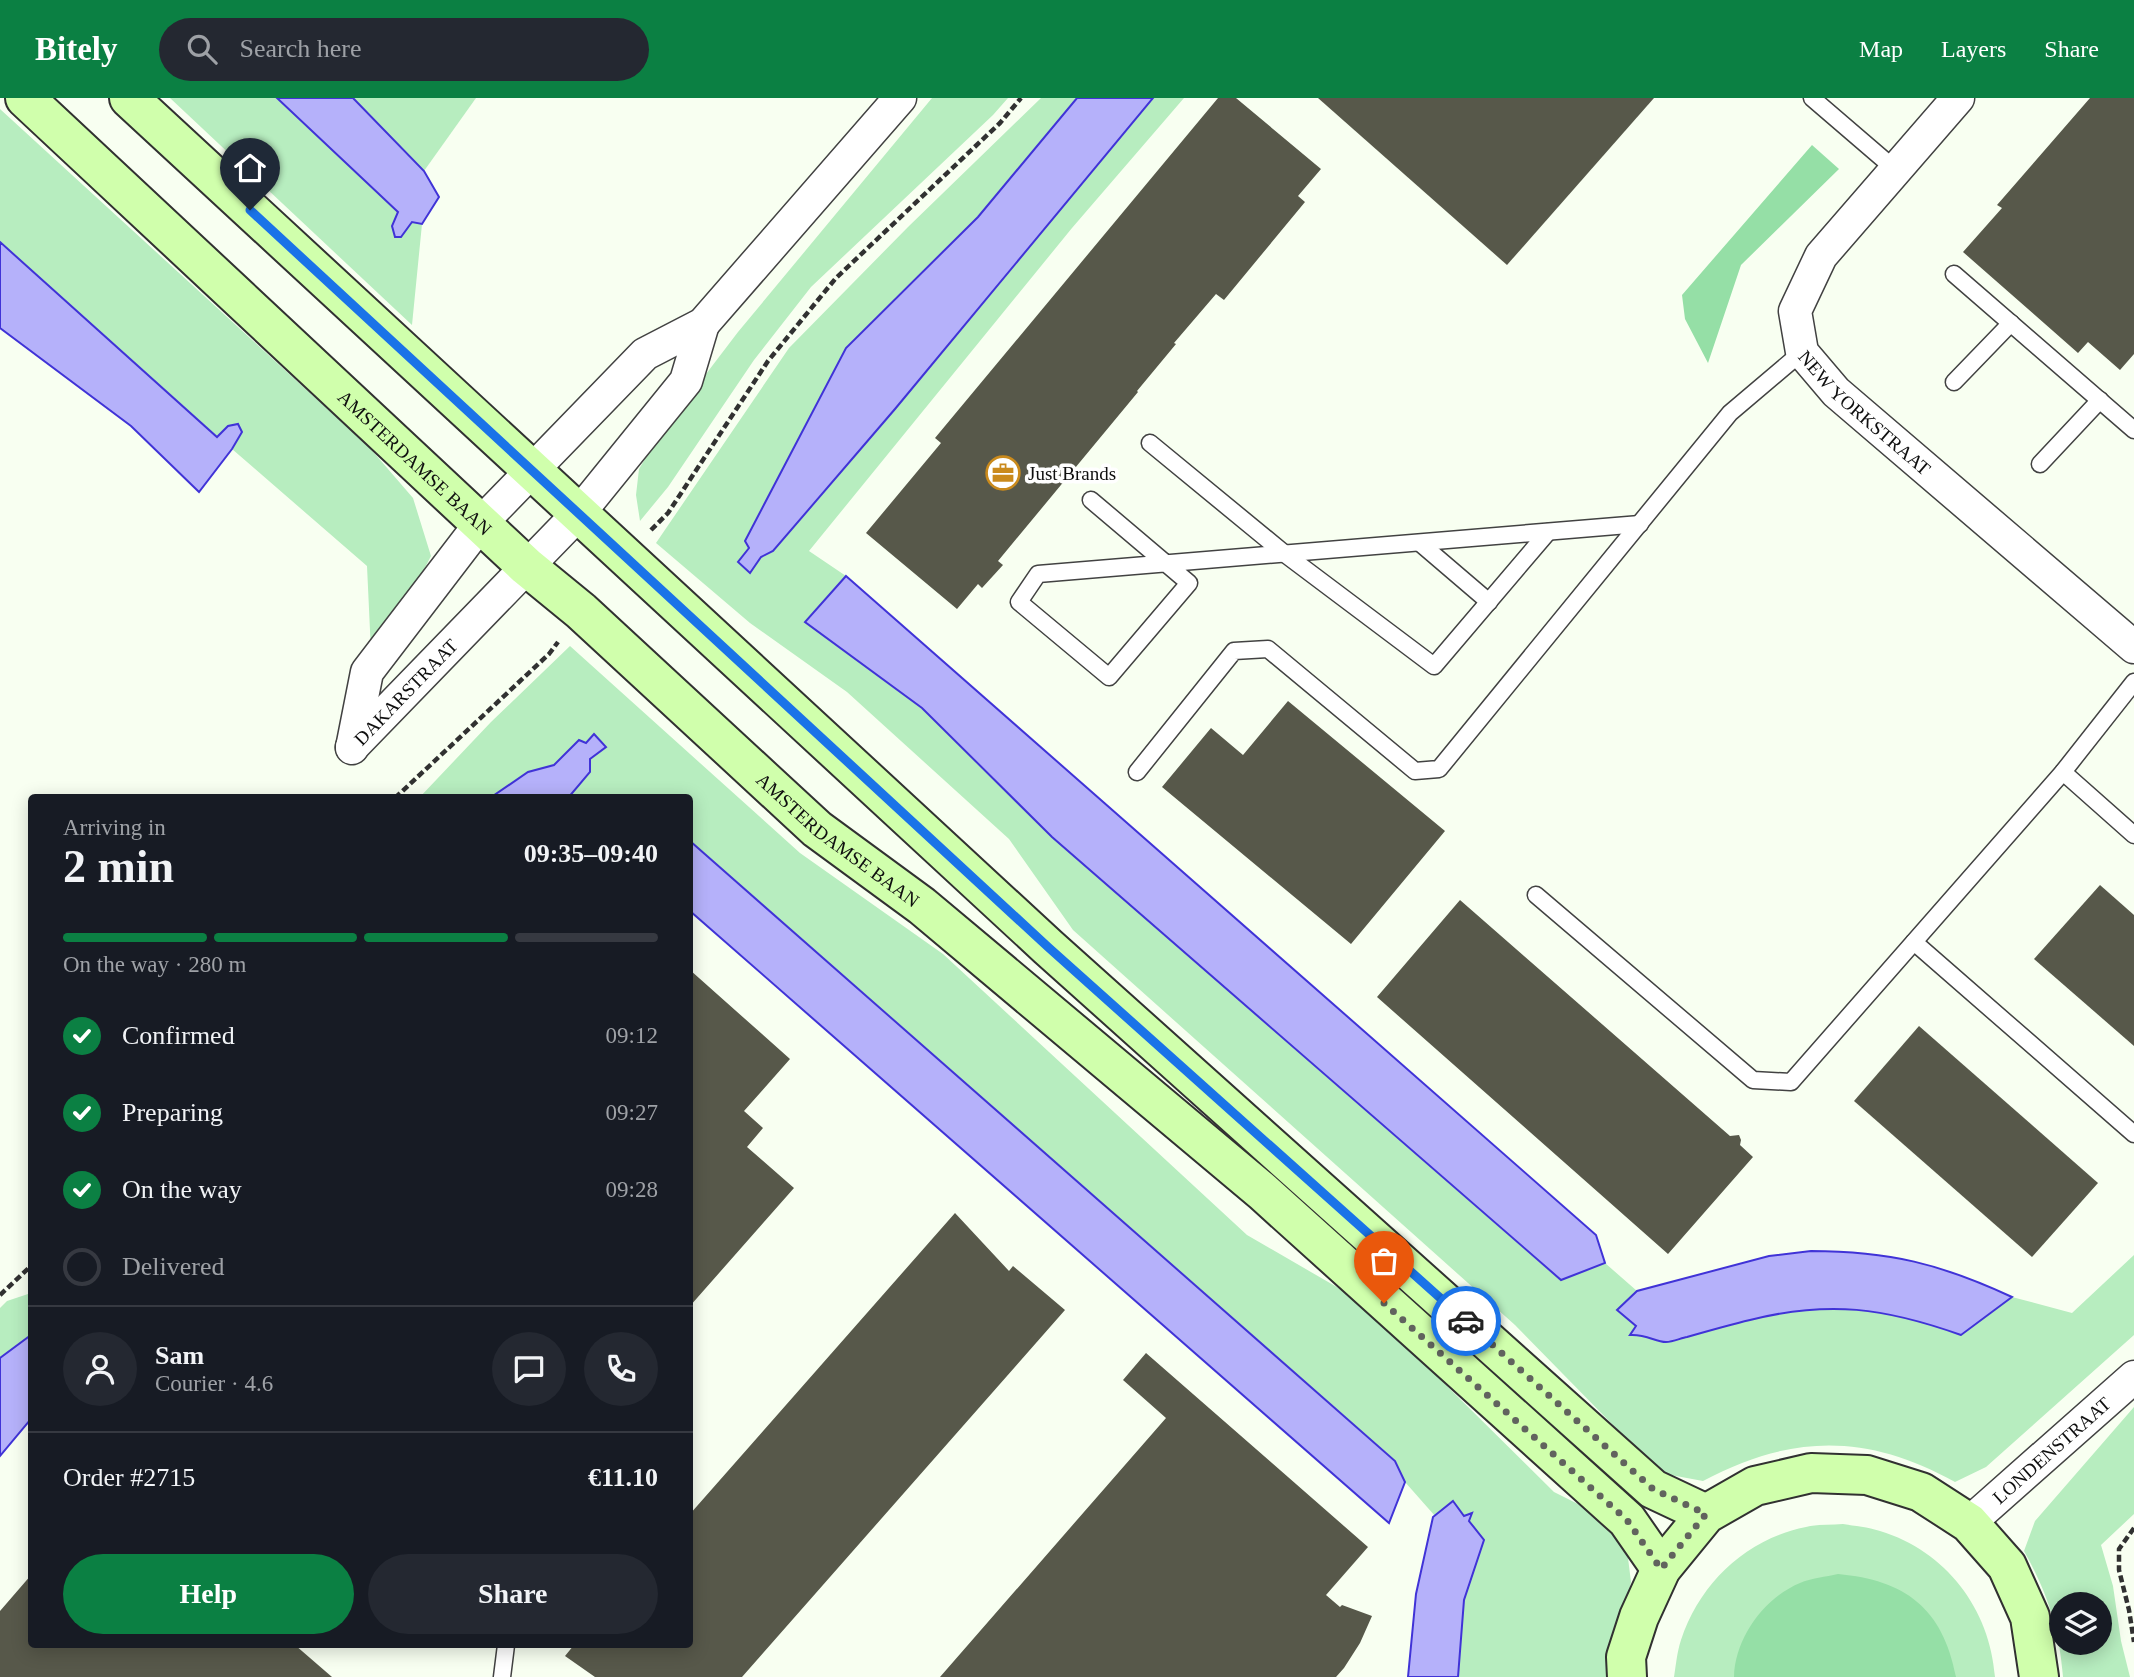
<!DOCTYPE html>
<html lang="en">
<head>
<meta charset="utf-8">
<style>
	body { margin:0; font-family:Georgia,serif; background:#242831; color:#f1f3f6; height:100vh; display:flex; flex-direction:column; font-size:26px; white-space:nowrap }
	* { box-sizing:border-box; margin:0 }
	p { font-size:23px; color:#9ea1a6 }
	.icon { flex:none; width:38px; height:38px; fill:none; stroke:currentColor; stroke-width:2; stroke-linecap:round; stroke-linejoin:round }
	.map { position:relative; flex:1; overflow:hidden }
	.drawer { position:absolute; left:28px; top:696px; width:665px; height:854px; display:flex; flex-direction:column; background:#171b24; border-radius:7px; box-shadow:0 4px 18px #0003 }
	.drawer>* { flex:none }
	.buttons { position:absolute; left:2049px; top:1494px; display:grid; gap:14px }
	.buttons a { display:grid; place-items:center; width:63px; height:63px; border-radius:50%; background:#171b24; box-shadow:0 4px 18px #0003; font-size:35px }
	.pin { position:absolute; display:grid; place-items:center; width:60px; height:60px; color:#fff; margin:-72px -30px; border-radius:50% 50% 50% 0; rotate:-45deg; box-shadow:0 0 7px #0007 }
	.pin .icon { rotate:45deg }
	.courier { position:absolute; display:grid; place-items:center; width:70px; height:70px; margin:-35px; border:5px solid #1a73e8; border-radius:50%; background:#fff; color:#222; box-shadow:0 2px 9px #0007 }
	.summary em { font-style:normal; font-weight:700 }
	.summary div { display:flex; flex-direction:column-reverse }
	.summary { display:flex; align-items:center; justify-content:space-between; height:119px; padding:0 35px }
	h1 { font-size:46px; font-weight:700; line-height:52px }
	.bar { display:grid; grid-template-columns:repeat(4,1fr); gap:10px 7px; align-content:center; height:84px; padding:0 35px }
	.bar i { height:9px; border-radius:5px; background:#363941 }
	.bar .selected { background:#0b8043 }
	.bar p { grid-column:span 4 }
	.line { display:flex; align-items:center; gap:18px; padding:0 35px; border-top:2px solid #363941 }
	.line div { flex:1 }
	.round { display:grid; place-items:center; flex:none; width:74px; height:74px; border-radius:37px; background:#242831 }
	ol { padding:0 35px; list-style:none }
	li { display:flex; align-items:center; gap:21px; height:77px }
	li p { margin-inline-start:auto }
	li .icon { padding:7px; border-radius:50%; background:#0b8043; color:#fff; stroke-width:4 }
	li:last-child { color:#9ea1a6 }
	li i { width:38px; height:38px; border:4px solid #363941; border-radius:50% }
	.cta { display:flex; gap:14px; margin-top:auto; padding:14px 35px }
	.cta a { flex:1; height:80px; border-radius:42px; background:#0b8043; color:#fff; font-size:28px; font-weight:700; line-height:80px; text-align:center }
	.cta a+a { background:#242831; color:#f1f3f6 }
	header { display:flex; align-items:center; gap:42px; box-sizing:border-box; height:98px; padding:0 35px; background:#0b8043; color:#fff }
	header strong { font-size:33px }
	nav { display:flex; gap:38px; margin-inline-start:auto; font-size:24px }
	.search { width:490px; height:63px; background:#242831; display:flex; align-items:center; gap:18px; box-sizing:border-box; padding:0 24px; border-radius:38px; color:#9ea1a6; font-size:26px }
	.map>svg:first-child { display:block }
	.green { fill:#b7edbf; fill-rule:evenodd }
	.forest { fill:#95dfa6 }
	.water { fill:#b5b1fa; stroke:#4033d7; stroke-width:2 }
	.building { fill:#57584a }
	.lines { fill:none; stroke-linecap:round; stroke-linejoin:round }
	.lane-casing { stroke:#424242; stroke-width:19 }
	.street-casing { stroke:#424242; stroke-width:35 }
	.secondary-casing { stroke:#313131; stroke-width:42 }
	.path { stroke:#313131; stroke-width:4.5; stroke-dasharray:7 3.5; stroke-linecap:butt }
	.lane { stroke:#fff; stroke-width:16 }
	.street { stroke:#fff; stroke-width:32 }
	.secondary { stroke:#d0ffac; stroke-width:38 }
	.done { stroke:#61635e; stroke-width:7; stroke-dasharray:0 12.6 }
	.route { stroke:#1a73e8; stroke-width:9 }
	.labels { text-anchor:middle; stroke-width:7; stroke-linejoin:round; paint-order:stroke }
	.street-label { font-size:19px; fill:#0f0f0f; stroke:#fff }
	.poi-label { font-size:19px; fill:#0f0f0f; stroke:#fff; text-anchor:start }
</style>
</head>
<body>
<header>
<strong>Bitely</strong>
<div class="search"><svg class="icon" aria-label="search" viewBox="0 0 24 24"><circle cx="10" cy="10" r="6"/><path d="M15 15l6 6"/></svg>Search here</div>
<nav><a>Map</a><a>Layers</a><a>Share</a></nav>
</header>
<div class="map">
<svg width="2134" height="1579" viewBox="0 0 2134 1579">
	<rect width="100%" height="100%" fill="#f8fff1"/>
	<g class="green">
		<polygon points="170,0 277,0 399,114 392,128 401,139 412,124 422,126 412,227"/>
		<polygon points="353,0 476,0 424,73"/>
		<polygon points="932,0 1008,0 993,17 811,189 754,262 668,389 640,423 636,397 639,371 658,339 738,234"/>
		<path d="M1041 0H1077L978 119 749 450 750 475 761 458 773 453 895 311 1153 0H1184L1072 130 809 453 846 478 805 524 922 610 1052 739 1560 1182 1605 1165 1637 1193 1618 1212 1636 1228 1631 1236C1644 1236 1657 1245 1667 1244 1673 1244 1681 1240 1688 1239 1708 1233 1729 1227 1750 1222 1829 1202 1885 1210 1961 1237L2012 1199 2072 1215 2134 1157V1237L1986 1369 1955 1384C1867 1335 1791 1336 1703 1383L1660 1375 1515 1227 1073 832 1009 741 847 594 750 525 656 445 789 250 908 129Z"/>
		<polygon points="0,11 369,349 413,400 431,458 407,504 371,554 367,468 232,351 241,334 218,339 0,144"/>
		<polygon points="570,548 800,755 943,856 1247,1137 1361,1203 1554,1394 1604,1419 1627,1452 1631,1484 1623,1519 1616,1579 1458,1579 1464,1502 1483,1443 1452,1403 1435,1418 1405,1384 1395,1363 690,743 690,700 568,700 590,674 586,645 554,667 489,700 419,700 491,624"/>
		<polygon points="31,1195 31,1237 0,1260 0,1210 7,1203"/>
		<path d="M2134 1309V1416L2101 1447 2113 1488 2121 1543 2130 1579H2063C2059 1530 2048 1496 2024 1453L2035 1423ZM2062 1507H2100V1545H2062Z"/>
		<path d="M1843 1426C1855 1428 1868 1429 1880 1433 1946 1453 1990 1511 1995 1579H1674C1676 1567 1677 1554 1681 1542 1700 1485 1746 1441 1806 1429 1817 1426 1831 1427 1843 1426Z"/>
	</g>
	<g class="forest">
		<polygon points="1812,47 1839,71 1741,167 1708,265 1685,221 1682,197"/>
		<path d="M1838 1476C1905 1482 1943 1510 1956 1579H1734C1735 1540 1764 1500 1800 1485 1811 1480 1826 1479 1838 1476Z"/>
	</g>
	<g class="water">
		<polygon points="277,0 353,0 424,73 439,99 422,126 412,124 401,139 395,139 392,128 398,114"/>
		<polygon points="1077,0 1153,0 895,311 773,453 761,459 750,475 738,464 749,450 745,443 846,250 978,119"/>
		<polygon points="0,144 217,339 228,328 238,326 242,334 232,351 199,394 131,328 0,230"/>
		<polygon points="846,478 1596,1137 1605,1165 1561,1182 1052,739 922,610 805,524"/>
		<polygon points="594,636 606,649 590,661 590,674 568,700 490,700 528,674 554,667 579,642 586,645"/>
		<polygon points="690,743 1395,1363 1405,1384 1389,1425 690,813"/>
		<path d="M1811 1153C1889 1153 1941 1166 2012 1199L1961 1237C1885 1210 1829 1202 1750 1222 1729 1227 1708 1233 1687 1239 1681 1240 1673 1244 1666 1244 1655 1244 1647 1236 1630 1237L1636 1228 1617 1212 1637 1193 1769 1158Z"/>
		<polygon points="31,1237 31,1321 0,1358 0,1260"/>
		<polygon points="1453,1403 1464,1418 1472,1415 1469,1423 1484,1442 1464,1502 1458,1579 1408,1579 1416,1496 1433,1419"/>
	</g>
	<g class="building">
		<polygon points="1218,0 1236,0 1321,71 1298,98 1305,104 1224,202 1216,196 1174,245 1176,246 1137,293 1138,294 998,463 1003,467 982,490 978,486 957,511 866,435 941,345 935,340"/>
		<polygon points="1318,0 1654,0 1507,167"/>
		<polygon points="2090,0 2134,0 2134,256 2120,272 2088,244 2078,255 1963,154 2002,110 1997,107"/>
		<polygon points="1288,603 1445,733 1351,846 1162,689 1211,630 1243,657"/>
		<polygon points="2100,787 2134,817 2134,948 2034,861"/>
		<polygon points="1460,802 1730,1038 1739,1037 1741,1042 1740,1047 1753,1059 1668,1156 1377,899"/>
		<polygon points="690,872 790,961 744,1013 763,1030 747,1049 794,1090 690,1208"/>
		<polygon points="1919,928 2098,1085 2032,1159 1854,1003"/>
		<polygon points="955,1115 1009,1173 1013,1168 1065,1212 742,1579 595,1579 565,1558 574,1547 690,1547 690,1416"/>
		<polygon points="1146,1255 1368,1449 1326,1497 1340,1509 1342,1507 1372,1518 1360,1545 1344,1570 1336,1579 940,1579 1166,1320 1123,1282"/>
		<polygon points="32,1476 32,1547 295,1547 332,1579 0,1579 0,1513"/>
	</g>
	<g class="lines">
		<defs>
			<g id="lane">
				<polyline points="1812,0 1897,73"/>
				<polyline points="1954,176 2134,332"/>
				<polyline points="1954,284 2011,225"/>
				<polyline points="1150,345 1285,456 1434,568 1548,434"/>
				<polyline points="2040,366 2100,302"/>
				<path d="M1091 402 1189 485 1109 579 1019 504 1038 476C1238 460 1439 443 1640 426"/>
				<polyline points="1420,445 1489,504"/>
				<polyline points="1137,674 1234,553 1268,551 1415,673 1439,671 1730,315 1802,254"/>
				<polyline points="2063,674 2134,737"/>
				<polyline points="1536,797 1753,982 1791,984 2063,674 2134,584"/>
				<polyline points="1914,844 2134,1036"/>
				<polyline points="502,1579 506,1547"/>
			</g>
			<g id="street">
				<path id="s1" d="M1958 0 1821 158 1795 213 1802 254 1836 294 2134 549"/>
				<path id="s2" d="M352 649 579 415 686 283 703 226"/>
				<polyline points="352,650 367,574 481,425 645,256 703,226 900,0"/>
				<path id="s3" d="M1969 1425 2134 1279"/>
			</g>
			<g id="secondary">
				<path id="s4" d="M25 0 526 468 581 513 817 731 922 808 1263 1094 1627 1422 1661 1471"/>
				<polyline points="129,0 1048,849 1653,1391 1706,1416"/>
				<polyline points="1627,1579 1626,1559 1639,1519 1661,1471 1706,1416 1755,1388 1811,1375 1867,1377 1921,1394 1969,1425 2007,1468 2030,1519 2039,1579"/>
			</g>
		</defs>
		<use href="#lane" class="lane-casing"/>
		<use href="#street" class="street-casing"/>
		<use href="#secondary" class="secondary-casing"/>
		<g class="path">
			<polyline points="651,432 668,415 768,263 836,180 1000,25 1021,0"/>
			<polyline points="395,700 549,556 558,544"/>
			<polyline points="0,1197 32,1167"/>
			<polyline points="2134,1430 2119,1451 2119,1472 2129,1512 2134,1544"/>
		</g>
		<use href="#lane" class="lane"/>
		<use href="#street" class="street"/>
		<use href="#secondary" class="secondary"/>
	</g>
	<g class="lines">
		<polyline class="done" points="1384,1205 1627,1422 1661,1471 1706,1416 1653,1391 1466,1223"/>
		<polyline class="route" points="250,112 1048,849 1466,1223"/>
	</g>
	<defs>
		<symbol id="office-ring" viewBox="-11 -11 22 22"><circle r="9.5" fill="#fff" stroke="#ca8a1c" stroke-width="1.5"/><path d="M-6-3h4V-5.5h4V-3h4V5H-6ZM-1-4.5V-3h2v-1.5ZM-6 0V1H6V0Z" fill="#ca8a1c"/></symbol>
	</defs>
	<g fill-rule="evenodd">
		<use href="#office-ring" x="984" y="356" width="38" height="38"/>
	</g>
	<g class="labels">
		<g class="street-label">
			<text dy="7" stroke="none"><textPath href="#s1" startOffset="399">NEW YORKSTRAAT</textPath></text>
			<text dy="7" stroke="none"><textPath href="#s4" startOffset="534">AMSTERDAMSE BAAN</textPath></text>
			<text dy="7" stroke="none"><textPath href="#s2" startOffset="77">DAKARSTRAAT</textPath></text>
			<text dy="7" stroke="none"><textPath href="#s4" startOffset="1101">AMSTERDAMSE BAAN</textPath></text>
			<text dy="7" stroke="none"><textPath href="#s3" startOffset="110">LONDENSTRAAT</textPath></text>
		</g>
		<g class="poi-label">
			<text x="1028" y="382">Just Brands</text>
		</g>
	</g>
</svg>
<div class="buttons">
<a><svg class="icon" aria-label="layers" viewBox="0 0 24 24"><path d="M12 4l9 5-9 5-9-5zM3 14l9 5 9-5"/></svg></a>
</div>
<div class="pin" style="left:1384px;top:1205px;background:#ea580c"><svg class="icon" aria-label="bag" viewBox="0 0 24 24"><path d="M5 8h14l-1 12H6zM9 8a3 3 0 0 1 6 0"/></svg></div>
<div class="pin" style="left:250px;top:112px;background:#1f2937"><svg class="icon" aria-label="home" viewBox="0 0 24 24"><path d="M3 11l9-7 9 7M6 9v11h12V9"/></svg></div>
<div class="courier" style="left:1466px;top:1223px"><svg class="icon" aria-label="car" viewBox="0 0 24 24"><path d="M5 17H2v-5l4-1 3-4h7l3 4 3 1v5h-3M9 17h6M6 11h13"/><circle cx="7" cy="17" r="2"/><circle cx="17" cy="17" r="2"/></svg></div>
<section class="drawer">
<div class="summary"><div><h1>2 min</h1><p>Arriving in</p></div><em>09:35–09:40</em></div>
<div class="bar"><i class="selected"></i><i class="selected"></i><i class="selected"></i><i></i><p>On the way · 280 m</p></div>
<ol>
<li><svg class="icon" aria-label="check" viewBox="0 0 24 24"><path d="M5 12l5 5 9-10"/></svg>Confirmed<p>09:12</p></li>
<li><svg class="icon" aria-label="check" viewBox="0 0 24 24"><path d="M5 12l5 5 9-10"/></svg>Preparing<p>09:27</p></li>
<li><svg class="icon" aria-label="check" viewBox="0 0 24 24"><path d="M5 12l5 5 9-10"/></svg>On the way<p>09:28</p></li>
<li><i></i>Delivered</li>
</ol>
<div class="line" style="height:126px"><a class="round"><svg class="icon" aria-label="person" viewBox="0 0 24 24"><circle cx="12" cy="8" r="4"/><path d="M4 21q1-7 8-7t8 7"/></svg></a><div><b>Sam</b><p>Courier · 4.6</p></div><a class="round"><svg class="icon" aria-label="chat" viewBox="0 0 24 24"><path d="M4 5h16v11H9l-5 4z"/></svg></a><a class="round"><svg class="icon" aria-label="phone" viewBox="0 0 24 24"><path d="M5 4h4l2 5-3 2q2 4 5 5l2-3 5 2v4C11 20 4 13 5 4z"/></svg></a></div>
<div class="line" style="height:91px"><div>Order #2715</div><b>€11.10</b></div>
<div class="cta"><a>Help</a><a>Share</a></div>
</section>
</div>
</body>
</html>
